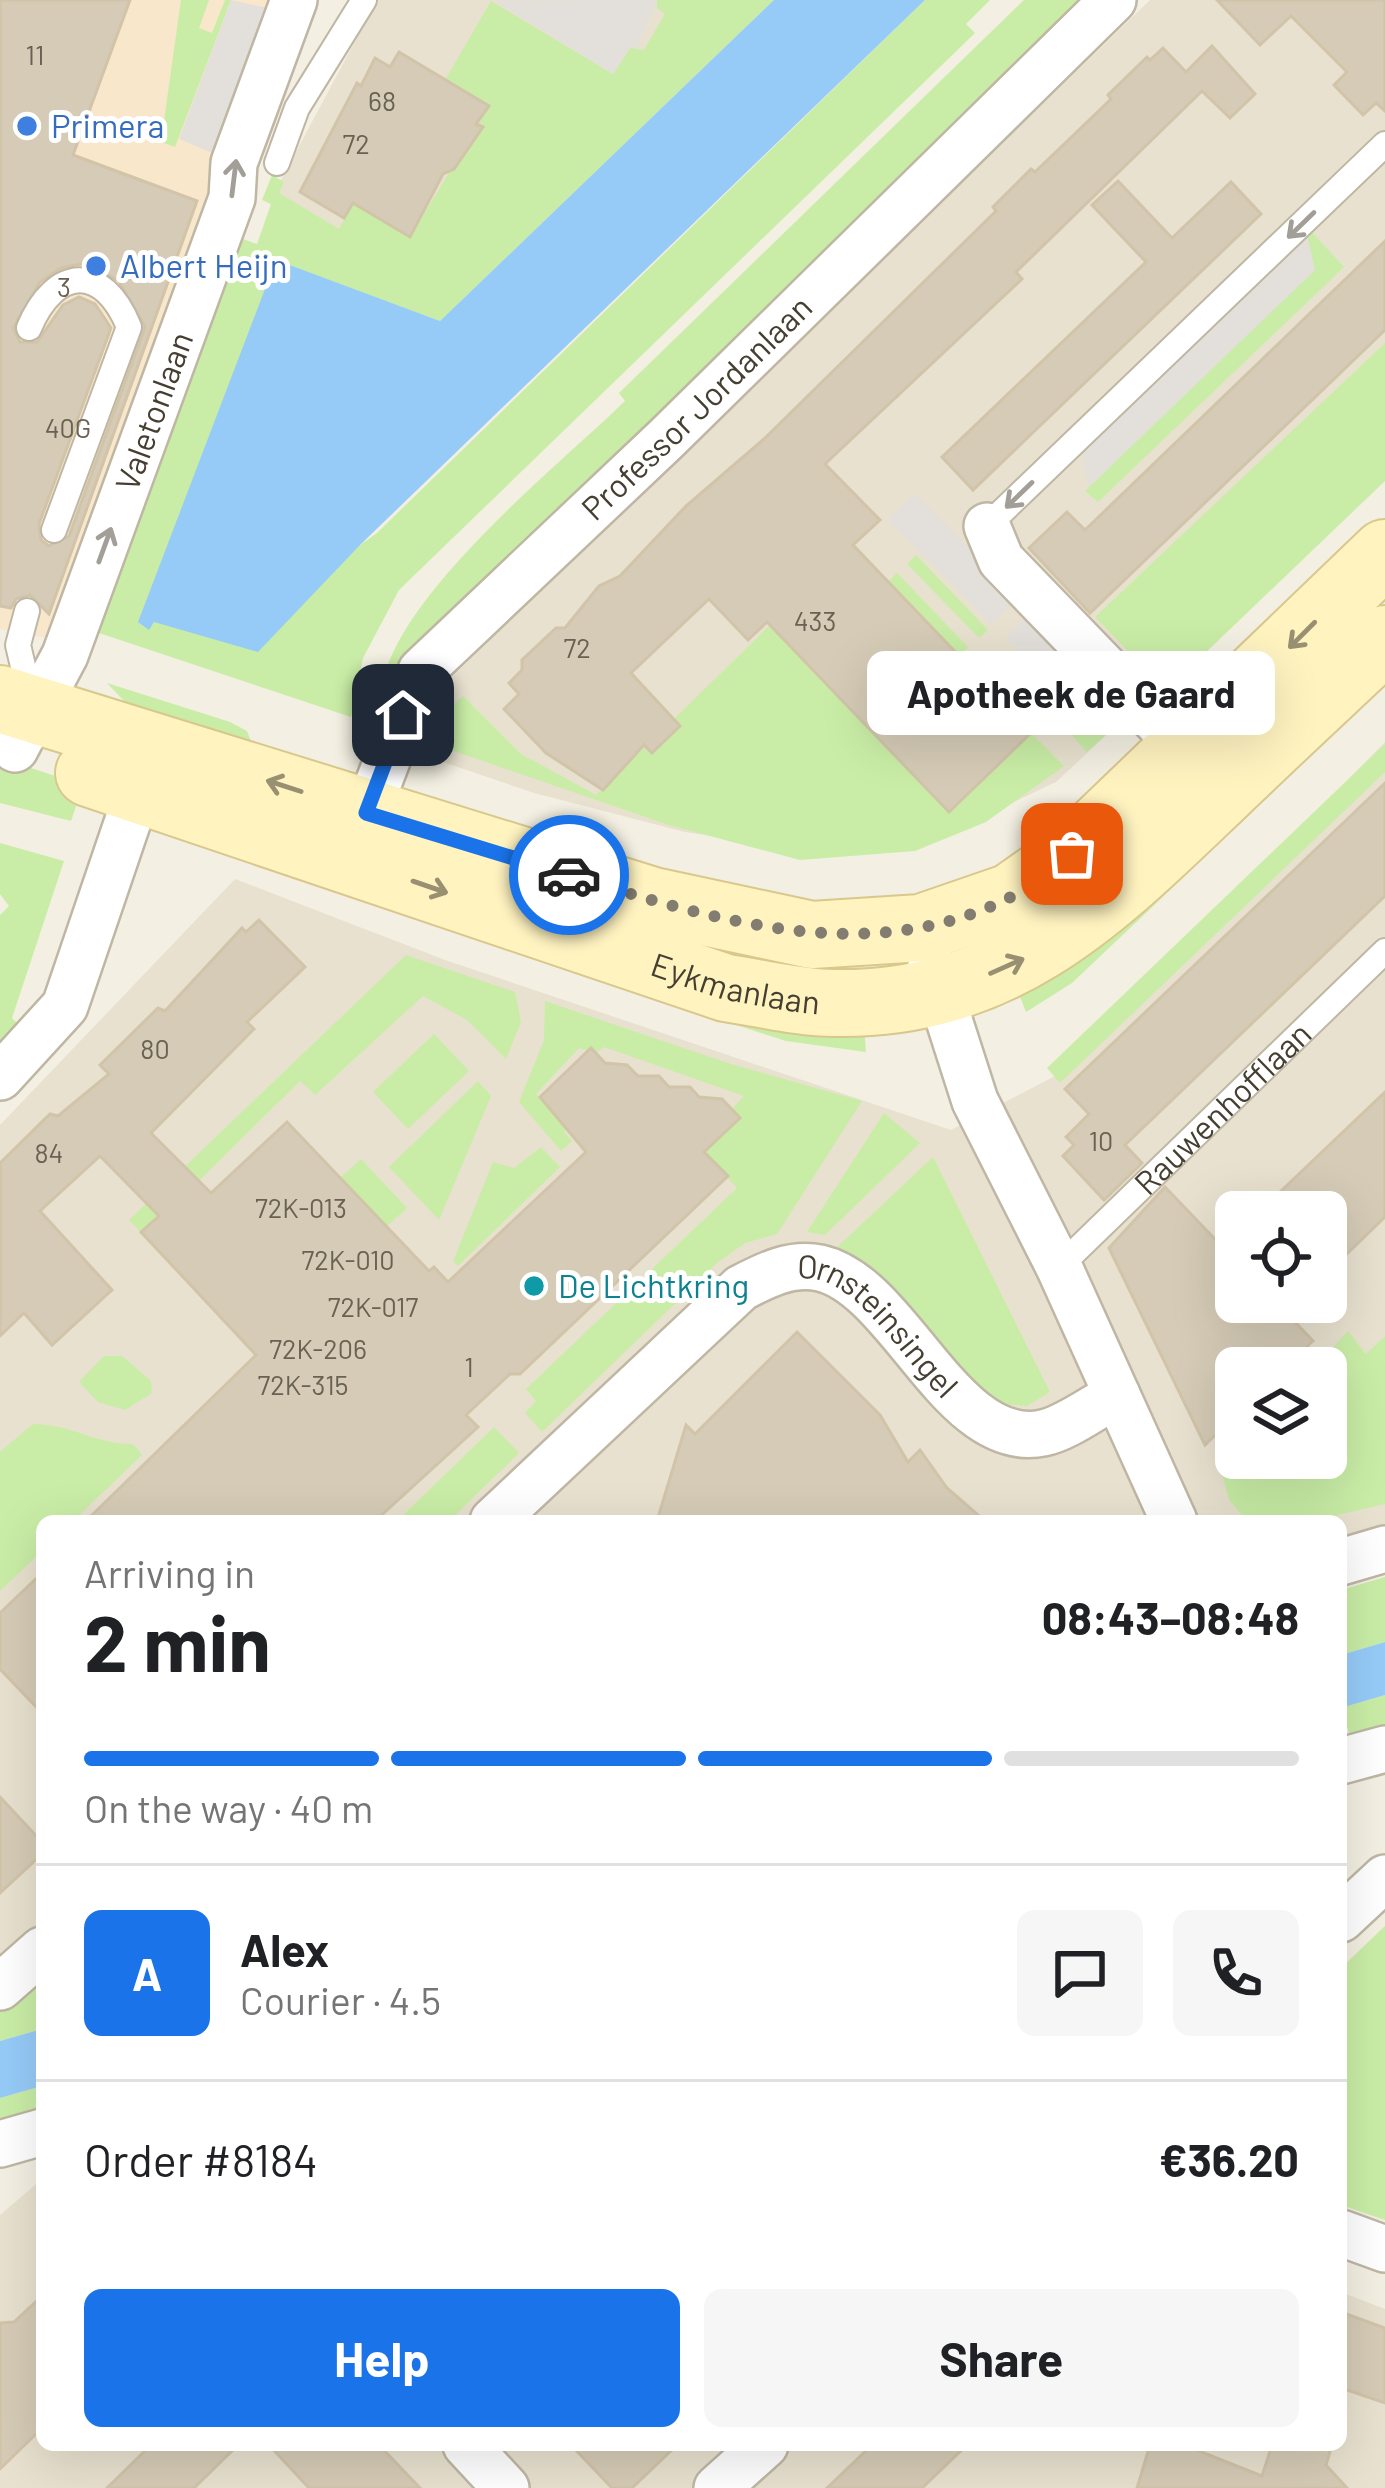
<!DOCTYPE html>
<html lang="en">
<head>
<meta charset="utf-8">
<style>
	body { margin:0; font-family:Barlow,sans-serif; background:#f6f6f6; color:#202124; height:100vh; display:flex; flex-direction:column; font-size:45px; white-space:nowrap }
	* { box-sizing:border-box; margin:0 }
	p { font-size:39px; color:#757577 }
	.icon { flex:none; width:66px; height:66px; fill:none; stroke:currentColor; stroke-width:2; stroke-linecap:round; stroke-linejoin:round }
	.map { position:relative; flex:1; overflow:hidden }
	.drawer { position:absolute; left:36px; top:1515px; width:1311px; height:936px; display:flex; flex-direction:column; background:#fff; border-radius:18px; box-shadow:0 12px 48px #0002 }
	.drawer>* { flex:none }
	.controls { position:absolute; left:1215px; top:1191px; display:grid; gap:24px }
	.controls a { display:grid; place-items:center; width:132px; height:132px; border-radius:18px; background:#fff; box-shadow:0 12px 48px #0002; font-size:60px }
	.pin { position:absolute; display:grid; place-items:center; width:102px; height:102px; color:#fff; margin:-51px; border-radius:24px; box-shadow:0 6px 18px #0006 }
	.courier { position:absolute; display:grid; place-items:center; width:120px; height:120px; margin:-60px; border:9px solid #1a73e8; border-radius:50%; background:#fff; color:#222; box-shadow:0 3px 15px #0007 }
	.bubble { position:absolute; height:84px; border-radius:18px; background:#fff; box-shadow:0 12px 48px #0002; font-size:39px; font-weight:700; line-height:84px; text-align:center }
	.headline em { font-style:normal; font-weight:700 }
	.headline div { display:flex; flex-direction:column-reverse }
	.headline { display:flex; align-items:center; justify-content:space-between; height:204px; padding:0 48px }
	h1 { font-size:78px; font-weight:700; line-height:90px }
	.bar { display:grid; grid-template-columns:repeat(4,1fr); gap:18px 12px; align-content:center; height:144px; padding:0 48px }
	.bar i { height:15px; border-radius:9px; background:#e0e0e0 }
	.bar .active { background:#1a73e8 }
	.bar p { grid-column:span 4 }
	.line { display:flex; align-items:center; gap:30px; padding:0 48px; border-top:3px solid #e0e0e0 }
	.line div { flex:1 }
	.round { display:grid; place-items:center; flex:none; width:126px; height:126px; border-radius:18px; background:#f6f6f6 }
	.action { display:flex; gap:24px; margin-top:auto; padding:24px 48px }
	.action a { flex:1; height:138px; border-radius:18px; background:#1a73e8; color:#fff; font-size:48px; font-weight:700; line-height:138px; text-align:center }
	.action a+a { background:#f6f6f6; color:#202124 }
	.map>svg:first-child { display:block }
	.residential { fill:#e8e1cf; fill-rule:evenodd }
	.commercial { fill:#f8e7ca }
	.green { fill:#c9eda6 }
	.parking { fill:#e3e0db }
	.water { fill:#96cbf8 }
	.building { fill:#d5cbb6; stroke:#d1c4a9; stroke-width:3; fill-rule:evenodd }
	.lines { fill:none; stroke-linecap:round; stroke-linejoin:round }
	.service-casing { stroke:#bfb7a4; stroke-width:28 }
	.minor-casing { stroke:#bfb7a4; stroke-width:50 }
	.secondary-casing { stroke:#d8c88c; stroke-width:70 }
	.service { stroke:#fff; stroke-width:24 }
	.minor { stroke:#fff; stroke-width:45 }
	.secondary { stroke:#fff3c0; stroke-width:66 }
	.oneway { stroke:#a29f98 }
	.oneway2 { stroke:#999072 }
	.done { stroke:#827d70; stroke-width:12; stroke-dasharray:0 21.6 }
	.route { stroke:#1a73e8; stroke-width:15 }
	.shop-dot { fill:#3f7fe0; stroke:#fff; stroke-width:4.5 }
	.culture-dot { fill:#0f9aa8; stroke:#fff; stroke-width:4.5 }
	.labels { text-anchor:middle; stroke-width:10; stroke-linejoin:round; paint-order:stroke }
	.number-label { font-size:27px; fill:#696253 }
	.shop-label { font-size:33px; fill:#366cbe; stroke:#fff; text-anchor:start }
	.street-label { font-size:33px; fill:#453f32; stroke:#fff }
	.culture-label { font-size:33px; fill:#0d838f; stroke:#fff; text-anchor:start }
</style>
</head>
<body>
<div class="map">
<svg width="1385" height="2488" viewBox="0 0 1385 2488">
	<rect width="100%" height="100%" fill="#f3efe2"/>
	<g class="residential">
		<polygon points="377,0 712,0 412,285 272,197"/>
		<polygon points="1150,0 1385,0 1385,475 1056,782 951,832 814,851 685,832 534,793 443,762 430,739 449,680"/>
		<path d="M1385 742V1524L1341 1537V1521H42V1987L0 2002V1125L235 879 445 960 951 1130 1055 1076ZM1236 1212H1326V1302H1236ZM1236 1368H1326V1458H1236Z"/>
		<polygon points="42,2179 42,2445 1341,2445 1341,2292 1385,2309 1385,2488 0,2488 0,2215"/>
	</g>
	<polygon class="commercial" points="0,0 287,0 57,640 0,629"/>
	<g class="green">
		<polygon points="181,0 209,0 199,28 212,33 225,0 231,0 175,147 161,142"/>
		<polygon points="657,0 774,0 440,321 276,261 149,629 153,622 360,545 377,533 925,0 990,0 966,24 975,33 399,590 363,658 351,717 93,631 232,235 257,244 271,204 262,200 272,175 284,182 279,193 339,229 353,204 410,237 489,107 445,80 491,1 613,74 630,48 644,50 665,14 657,8"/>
		<path d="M1024 0H1080L393 672 381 694C389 601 556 468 625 401L619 393Z"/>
		<polygon points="1308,228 1344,267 1098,502 1085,491 1126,451"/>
		<polygon points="1385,343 1385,481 1180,677 1155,679 1095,617"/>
		<polygon points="916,555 988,630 979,638 907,564"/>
		<polygon points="897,573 968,647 960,656 889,581"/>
		<polygon points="769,626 948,812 1032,734 1064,766 986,822 915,851 800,860 669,825 439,746 454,704 463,696 521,754 596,795"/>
		<polygon points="107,683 230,722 247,731 253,747 145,723"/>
		<polygon points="1120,704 1129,713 1087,752 1058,720 1067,711 1092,730"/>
		<polygon points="1385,744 1385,772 1060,1083 1047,1068"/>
		<polygon points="0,758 83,785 71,821 0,803"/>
		<polygon points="1211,823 1225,838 1072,983 1026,1012 1013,979"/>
		<polygon points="0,843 64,861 12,1018 19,1025 0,1049 0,915 9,906 0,894"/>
		<polygon points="406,955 515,992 521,1022 506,1059 467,1020 423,996 315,1095 300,1081 144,1235 129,1220"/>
		<polygon points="545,1001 728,1063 862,1101 777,1234 745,1243 717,1263 542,1432 525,1413 536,1401 526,1389 737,1188 704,1152 740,1118 732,1109 744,1096 604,1047 596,1053 579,1048 536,1094 568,1126 564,1132 572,1141 561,1151 519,1102 544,1040"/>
		<polygon points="690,1010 863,1014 866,1052 786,1041"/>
		<polygon points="434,1034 469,1071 408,1129 373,1092"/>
		<polygon points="478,1081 491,1096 439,1220 389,1167"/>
		<polygon points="884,1113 920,1143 825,1235 807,1232"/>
		<polygon points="541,1147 560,1167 458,1266 453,1261 493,1162 514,1168"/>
		<polygon points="933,1157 1050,1392 1027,1406 994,1403 834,1250"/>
		<polygon points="361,1159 407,1208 387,1226 341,1177"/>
		<polygon points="1348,1331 1366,1354 1385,1336 1385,1504 1312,1521 1247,1521 1229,1500 1221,1470 1236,1454 1236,1458 1326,1458 1326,1368 1314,1368"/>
		<polygon points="104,1356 122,1356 151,1381 152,1393 125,1410 98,1402 79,1382"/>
		<path d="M33 1424C76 1425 93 1444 133 1444L142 1455 73 1521H42V1551L0 1591V1452Z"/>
		<polygon points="494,1427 519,1453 449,1521 397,1521"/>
		<polygon points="1385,1577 1385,1642 1341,1655 1341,1590"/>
		<polygon points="1385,1695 1385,1727 1350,1736 1341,1708"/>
		<polygon points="1385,1926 1385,2220 1341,2205 1341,1968"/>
		<polygon points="42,1972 42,2029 0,2041 0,2002"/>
		<polygon points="42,2086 42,2111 0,2123 0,2098"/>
	</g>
	<g class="parking">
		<polygon points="231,0 276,10 222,157 179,139"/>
		<polygon points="657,0 637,47 630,48 613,74 494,1"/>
		<polygon points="1306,230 1315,270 1089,487 1081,449"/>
		<polygon points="915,493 1018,598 991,624 888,519"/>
		<polygon points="1031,612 1092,675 1066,700 1005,637"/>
	</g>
	<g class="water">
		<polygon points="774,0 925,0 360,545 258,652 154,622 149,630 138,622 276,260 440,321"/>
		<polygon points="1385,1642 1385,1695 1341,1708 1341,1655"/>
		<polygon points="42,2029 42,2086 0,2098 0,2041"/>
	</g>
	<g class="building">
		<path d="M0 0H130L73 155 197 201 49 614 30 595 16 599 11 608 0 606ZM81 264 118 280 145 327 69 536 49 546 41 540 39 524 111 328 95 304 79 297 63 305 37 342H20L13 328 40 282 61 268Z"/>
		<polygon points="1217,0 1385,0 1385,111 1376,103 1363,115 1334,85 1347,72 1291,16 1260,45"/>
		<polygon points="1212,46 1255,94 1230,118 1202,91 1016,272 1022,279 825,464 880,520 853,545 1032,732 949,812 767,622 748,640 709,599 631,673 680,726 652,753 644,745 603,790 546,753 504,709 519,694 509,683 522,670 522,660 556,628 565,628 599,586 620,576 686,506 764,439 996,211 993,207 1031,169 1035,172 1111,99 1108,95 1147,57 1150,60 1163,48 1186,72"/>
		<polygon points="399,52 489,106 476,124 483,127 454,169 443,174 410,237 353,203 344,218 300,192 357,83 361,86 375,58 390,67"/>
		<polygon points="1118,181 1172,238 1231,182 1261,214 973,490 942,457 1146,262 1092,205"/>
		<polygon points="1385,241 1385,330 1090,613 1029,548 1067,512 1085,530"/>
		<polygon points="1385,783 1385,896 1125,1145 1142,1163 1104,1200 1063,1156 1074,1145 1066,1137 1089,1114 1065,1089"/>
		<polygon points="259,920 305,967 247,1022 254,1029 151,1133 211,1193 287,1122 429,1271 434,1267 448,1282 586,1152 540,1097 591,1048 605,1063 627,1065 638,1076 659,1076 669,1087 690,1087 699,1097 722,1099 740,1118 704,1152 728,1176 520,1374 510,1374 466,1415 478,1427 375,1521 86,1521 256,1355 141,1232 159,1216 100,1156 40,1211 112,1290 52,1345 24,1313 0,1336 0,1163 50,1114 58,1116 109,1074 100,1065 158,1008 165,1011 242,928 246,932"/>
		<polygon points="1385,1092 1385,1217 1326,1274 1326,1212 1259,1212"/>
		<polygon points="1165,1187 1236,1261 1236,1302 1276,1302 1313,1341 1303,1350 1309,1368 1236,1368 1236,1415 1205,1445 1109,1248"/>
		<polygon points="797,1332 880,1415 908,1462 920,1450 947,1488 985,1521 657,1521 686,1425 695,1434"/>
		<polygon points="42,1573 42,1713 0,1669 0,1613"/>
		<polygon points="0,1797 42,1842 42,1854 0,1893"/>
		<polygon points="42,2296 42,2428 0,2469 0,2323 14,2322"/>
		<polygon points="1341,2312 1385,2328 1385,2403 1341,2388"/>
		<polygon points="151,2445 238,2445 194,2488 107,2488"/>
		<polygon points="269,2445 379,2445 420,2488 309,2488"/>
		<polygon points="571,2445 677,2445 632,2488 612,2488"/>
		<polygon points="872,2445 967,2445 922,2488 827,2488"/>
		<polygon points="1150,2445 1184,2445 1262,2476 1272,2445 1332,2445 1326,2465 1347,2488 1137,2488"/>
	</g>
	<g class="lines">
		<defs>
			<g id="service">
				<polyline points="277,163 297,108 364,0"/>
				<path d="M29 328C55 266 103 263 129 327L54 530"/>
				<polyline points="987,526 1385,144"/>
				<polyline points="27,611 18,645 31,700"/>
				<path id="s1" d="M1059 1267 1385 951"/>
			</g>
			<g id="minor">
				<polyline points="987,526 1001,560 1202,768"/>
				<path id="s2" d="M15 749 65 655 232 198 234 163 294 0"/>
				<path id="s3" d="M357 839 421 671 667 438 1113 0"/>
				<polyline points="931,964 975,1101 1059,1267 1174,1521"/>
				<polyline points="0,1077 65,1006 147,765"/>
				<path id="s4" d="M493 1521 741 1288C766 1275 791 1262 820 1268 900 1286 952 1452 1043 1433 1067 1428 1095 1406 1117 1395"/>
				<polyline points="1341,1562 1385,1549"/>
				<polyline points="1341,1761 1385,1749"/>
				<polyline points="1341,1919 1385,1878"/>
				<polyline points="0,1987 42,1950"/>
				<polyline points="0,2144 42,2132"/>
				<polyline points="1341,2233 1385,2249"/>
				<polyline points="466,2445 506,2488"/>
				<polyline points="717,2488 765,2445"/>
			</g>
			<g id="secondary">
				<polyline points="0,699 653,901 812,935 921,928 1011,897 1072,854 1385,553"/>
				<path id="s5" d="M89 773 726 988C761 993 799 1003 835 1003 1010 1006 1108 901 1225 790 1278 739 1332 689 1385 639"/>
			</g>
		</defs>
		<use href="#service" class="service-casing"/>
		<use href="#minor" class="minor-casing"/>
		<use href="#secondary" class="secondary-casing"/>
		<use href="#service" class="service"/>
		<use href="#minor" class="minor"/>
		<use href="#secondary" class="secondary"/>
	</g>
	<defs><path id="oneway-shaft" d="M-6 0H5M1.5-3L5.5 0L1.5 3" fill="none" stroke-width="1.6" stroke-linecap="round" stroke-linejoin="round" transform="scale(3)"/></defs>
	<g class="oneway">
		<use href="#oneway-shaft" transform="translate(234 178) rotate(-83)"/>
		<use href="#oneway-shaft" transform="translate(1301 225) rotate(136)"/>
		<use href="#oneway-shaft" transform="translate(1019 495) rotate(136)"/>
		<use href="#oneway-shaft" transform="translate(105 545) rotate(-70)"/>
	</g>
	<g class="oneway2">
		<use href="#oneway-shaft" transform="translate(1302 635) rotate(135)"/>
		<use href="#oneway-shaft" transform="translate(284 786) rotate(-162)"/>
		<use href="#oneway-shaft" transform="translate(430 887) rotate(19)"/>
		<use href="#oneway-shaft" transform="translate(1007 966) rotate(-24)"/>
	</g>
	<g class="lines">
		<path class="done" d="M569 875C712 919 869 970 1011 897 1033 886 1052 868 1072 854"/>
		<polyline class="route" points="403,715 366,813 569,875"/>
	</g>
	<g class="shop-dot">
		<circle cx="27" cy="126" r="12"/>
		<circle cx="96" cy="266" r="12"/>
	</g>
	<circle class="culture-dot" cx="534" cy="1286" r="12"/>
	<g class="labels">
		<g class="number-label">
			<text x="35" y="65">11</text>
			<text x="382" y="111">68</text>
			<text x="356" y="154">72</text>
			<text x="64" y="297">3</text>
			<text x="68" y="438">40G</text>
			<text x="815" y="631">433</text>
			<text x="577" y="658">72</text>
			<text x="155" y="1059">80</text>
			<text x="1101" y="1151">10</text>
			<text x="49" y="1163">84</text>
			<text x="301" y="1218">72K-013</text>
			<text x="348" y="1270">72K-010</text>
			<text x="373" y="1317">72K-017</text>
			<text x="318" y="1359">72K-206</text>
			<text x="469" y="1377">1</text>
			<text x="303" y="1395">72K-315</text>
		</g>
		<g class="shop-label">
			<text x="51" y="138">Primera</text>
			<text x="120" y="278">Albert Heijn</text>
		</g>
		<g class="street-label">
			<text dy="12" stroke="none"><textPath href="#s3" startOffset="561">Professor Jordanlaan</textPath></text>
			<text dy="12" stroke="none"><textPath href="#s2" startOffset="366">Valetonlaan</textPath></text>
			<text dy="12" stroke="none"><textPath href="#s5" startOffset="681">Eykmanlaan</textPath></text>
			<text dy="12" stroke="none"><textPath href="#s1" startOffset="228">Rauwenhofflaan</textPath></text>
			<text dy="12" stroke="none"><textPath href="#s4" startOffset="504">Ornsteinsingel</textPath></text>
		</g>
		<g class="culture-label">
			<text x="558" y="1298">De Lichtkring</text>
		</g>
	</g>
</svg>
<div class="controls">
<a><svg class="icon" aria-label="locate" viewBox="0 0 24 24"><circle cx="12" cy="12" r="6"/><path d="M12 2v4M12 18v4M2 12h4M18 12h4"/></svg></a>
<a><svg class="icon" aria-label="layers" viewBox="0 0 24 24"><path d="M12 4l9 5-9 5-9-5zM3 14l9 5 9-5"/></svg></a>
</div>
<div class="pin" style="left:1072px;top:854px;background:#ea580c"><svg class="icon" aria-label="bag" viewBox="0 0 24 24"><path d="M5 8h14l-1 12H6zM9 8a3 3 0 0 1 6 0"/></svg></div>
<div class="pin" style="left:403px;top:715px;background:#1f2937"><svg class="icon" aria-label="home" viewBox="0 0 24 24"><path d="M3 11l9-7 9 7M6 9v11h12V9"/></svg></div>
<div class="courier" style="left:569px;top:875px"><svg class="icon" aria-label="car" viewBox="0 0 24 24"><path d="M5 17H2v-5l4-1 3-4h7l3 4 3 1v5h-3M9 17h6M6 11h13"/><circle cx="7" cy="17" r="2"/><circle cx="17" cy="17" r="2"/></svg></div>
<div class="bubble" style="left:867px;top:651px;width:408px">Apotheek de Gaard</div>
<section class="drawer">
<div class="headline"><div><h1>2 min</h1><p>Arriving in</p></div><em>08:43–08:48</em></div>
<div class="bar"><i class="active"></i><i class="active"></i><i class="active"></i><i></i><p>On the way · 40 m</p></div>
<div class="line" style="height:216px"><b class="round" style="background:#1a73e8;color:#fff">A</b><div><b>Alex</b><p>Courier · 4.5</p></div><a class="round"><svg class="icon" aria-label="chat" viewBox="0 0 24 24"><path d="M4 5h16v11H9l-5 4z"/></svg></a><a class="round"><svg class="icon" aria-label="phone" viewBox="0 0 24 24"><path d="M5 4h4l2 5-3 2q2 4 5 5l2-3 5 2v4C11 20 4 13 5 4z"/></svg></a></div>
<div class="line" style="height:156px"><div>Order #8184</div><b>€36.20</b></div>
<div class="action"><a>Help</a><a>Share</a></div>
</section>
</div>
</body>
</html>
